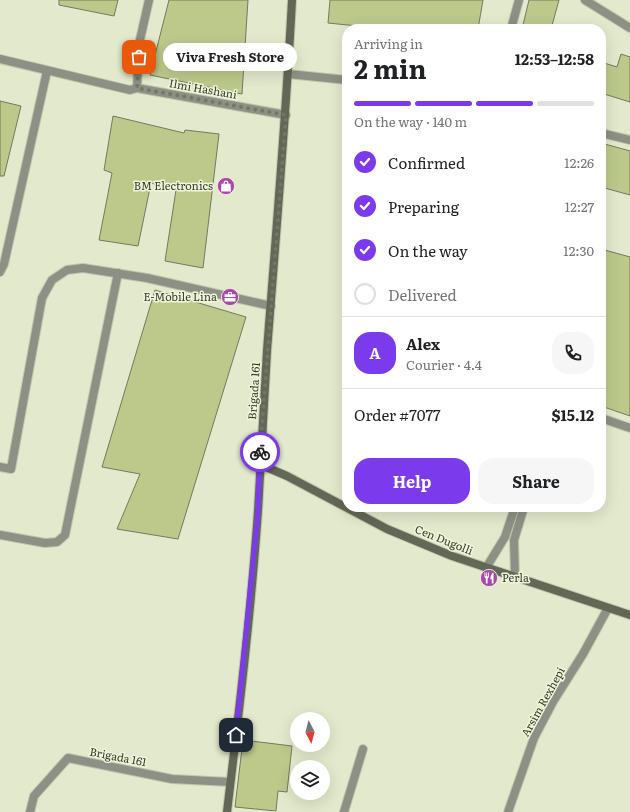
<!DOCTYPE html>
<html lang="en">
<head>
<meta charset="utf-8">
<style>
	body { margin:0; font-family:Literata,serif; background:#f6f6f6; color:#202124; height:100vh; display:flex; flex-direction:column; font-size:15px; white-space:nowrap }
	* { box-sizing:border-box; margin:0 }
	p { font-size:13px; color:#757577 }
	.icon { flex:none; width:22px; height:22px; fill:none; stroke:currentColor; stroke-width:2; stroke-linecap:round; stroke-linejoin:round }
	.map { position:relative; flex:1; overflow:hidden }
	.details { position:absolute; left:342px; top:24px; width:264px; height:488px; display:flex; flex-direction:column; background:#fff; border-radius:16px; box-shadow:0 4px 16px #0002 }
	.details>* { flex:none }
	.needle { width:26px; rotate:173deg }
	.controls { position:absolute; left:290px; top:712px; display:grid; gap:8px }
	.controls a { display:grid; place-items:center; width:40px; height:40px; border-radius:50%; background:#fff; box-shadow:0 4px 16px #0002; font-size:20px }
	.pin { position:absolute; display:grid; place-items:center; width:34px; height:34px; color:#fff; margin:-17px; border-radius:8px; box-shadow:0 2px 6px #0006 }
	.courier { position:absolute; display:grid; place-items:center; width:40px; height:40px; margin:-20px; border:3px solid #7c3aed; border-radius:50%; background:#fff; color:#222; box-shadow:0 1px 5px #0007 }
	.bubble { position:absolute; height:28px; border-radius:14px; background:#fff; box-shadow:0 4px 16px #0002; font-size:13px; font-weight:700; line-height:28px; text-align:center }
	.head em { font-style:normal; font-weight:700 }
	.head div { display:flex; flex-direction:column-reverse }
	.head { display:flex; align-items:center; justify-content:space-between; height:68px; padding:0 12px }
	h1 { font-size:26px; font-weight:700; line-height:30px }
	.bar { display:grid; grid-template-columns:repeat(4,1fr); gap:6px 4px; align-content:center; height:48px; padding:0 12px }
	.bar i { height:5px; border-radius:3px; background:#e0e0e0 }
	.bar .on { background:#7c3aed }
	.bar p { grid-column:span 4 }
	.line { display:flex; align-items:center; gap:10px; padding:0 12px; border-top:1px solid #e0e0e0 }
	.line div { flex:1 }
	.round { display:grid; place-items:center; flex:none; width:42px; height:42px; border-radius:16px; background:#f6f6f6 }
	ol { padding:0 12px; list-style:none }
	li { display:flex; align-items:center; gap:12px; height:44px }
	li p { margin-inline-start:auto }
	li .icon { padding:4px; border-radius:50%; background:#7c3aed; color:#fff; stroke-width:4 }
	li:last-child { color:#757577 }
	li i { width:22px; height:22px; border:2px solid #e0e0e0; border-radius:50% }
	.button { display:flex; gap:8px; margin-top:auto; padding:8px 12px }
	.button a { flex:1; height:46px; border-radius:16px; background:#7c3aed; color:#fff; font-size:16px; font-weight:700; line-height:46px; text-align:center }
	.button a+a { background:#f6f6f6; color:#202124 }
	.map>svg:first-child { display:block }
	.building { fill:#bcc98b; stroke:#73795f }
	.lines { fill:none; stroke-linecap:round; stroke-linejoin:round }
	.lane-casing { stroke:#c0c6ac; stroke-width:10 }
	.street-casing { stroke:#c0c6ac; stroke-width:10 }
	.secondary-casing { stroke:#c0c6ac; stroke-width:10 }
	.lane { stroke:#8d9084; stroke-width:8 }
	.street { stroke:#8d9084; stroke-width:8 }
	.secondary { stroke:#636756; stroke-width:8 }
	.done { stroke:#737765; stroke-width:4; stroke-dasharray:0 7.2 }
	.route { stroke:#7c3aed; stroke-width:5 }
	.labels { text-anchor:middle; stroke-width:3; stroke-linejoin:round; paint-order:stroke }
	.street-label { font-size:11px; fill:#373a2e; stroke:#eff6d9 }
	.poi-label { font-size:11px; fill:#373a2e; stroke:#eff6d9; text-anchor:end }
</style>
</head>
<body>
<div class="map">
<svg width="630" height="812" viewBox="0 0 630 812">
	<rect width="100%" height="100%" fill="#e2e9cc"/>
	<g class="building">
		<polygon points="59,0 118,0 114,16 59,5"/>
		<polygon points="169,0 248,0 242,94 150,75"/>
		<polygon points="330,0 483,0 478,29 387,29 328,23"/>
		<polygon points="529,0 559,0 551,29 522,29"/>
		<polygon points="621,54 630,57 630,102 601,93 601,62 617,67"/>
		<polygon points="0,101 21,106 4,176 0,176"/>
		<polygon points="113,116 184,133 185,130 219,134 203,268 165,261 176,190 151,183 138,246 99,240 112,173 104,170"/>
		<polygon points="601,143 630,151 630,195 601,187"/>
		<polygon points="601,249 630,257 630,416 601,406"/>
		<polygon points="155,290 246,317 178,539 117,529 140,474 102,467"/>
		<polygon points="243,740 292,746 287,792 278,791 276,811 235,807"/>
	</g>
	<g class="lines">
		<defs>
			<g id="lane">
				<polyline points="585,0 630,28"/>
				<polyline points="137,88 139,44 149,0"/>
				<polyline points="0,272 4,264 47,71"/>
				<polyline points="601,418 630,428"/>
				<polyline points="0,467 11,469 42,298 52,280 67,270 83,268 147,278 271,306"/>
				<polyline points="0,535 45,543 57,542 65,535 118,273"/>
				<polyline points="486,568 505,537 515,507"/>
				<polyline points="515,577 514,540 524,507"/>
			</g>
			<g id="street">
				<polyline points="511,29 519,0"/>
				<polyline points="0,59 130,90 137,88 286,115"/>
				<polyline points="288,74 347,80"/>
				<polyline points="601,133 630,140"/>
				<polyline points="30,812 34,796 68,758 172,779 230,782"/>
				<polyline points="344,812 363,749"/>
				<polyline points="508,812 534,738 554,700 583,654 608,608"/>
			</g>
			<g id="secondary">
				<polyline points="259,464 287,476 387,529 452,556 630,615"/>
				<path d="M227 812C239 712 251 611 258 511 261 457 264 404 267 351 276 234 286 117 292 0"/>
			</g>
		</defs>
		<use href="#lane" class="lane-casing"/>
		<use href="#street" class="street-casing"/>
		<use href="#secondary" class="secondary-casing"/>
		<use href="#lane" class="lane"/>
		<use href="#street" class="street"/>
		<use href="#secondary" class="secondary"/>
	</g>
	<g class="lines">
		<polyline class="done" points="139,57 137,88 286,115 260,452"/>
		<polyline class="route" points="236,735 258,511 260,452"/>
	</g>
	<defs>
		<symbol id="shop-disc" viewBox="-11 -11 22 22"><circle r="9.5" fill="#ac46ab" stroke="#eff6d9"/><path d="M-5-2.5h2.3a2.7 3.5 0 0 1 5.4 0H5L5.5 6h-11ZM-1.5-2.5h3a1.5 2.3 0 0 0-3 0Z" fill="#fff"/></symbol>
		<symbol id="office-disc" viewBox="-11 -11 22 22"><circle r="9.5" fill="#ac46ab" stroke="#eff6d9"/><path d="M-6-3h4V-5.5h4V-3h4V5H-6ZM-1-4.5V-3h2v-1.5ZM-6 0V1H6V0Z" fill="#fff"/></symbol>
		<symbol id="restaurant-disc" viewBox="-11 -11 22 22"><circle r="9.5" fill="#ac46ab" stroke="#eff6d9"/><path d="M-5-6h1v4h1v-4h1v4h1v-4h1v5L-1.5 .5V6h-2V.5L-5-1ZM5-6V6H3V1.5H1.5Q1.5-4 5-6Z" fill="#fff"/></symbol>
	</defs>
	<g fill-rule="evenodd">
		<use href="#shop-disc" x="216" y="176" width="20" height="20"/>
		<use href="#office-disc" x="220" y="287" width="20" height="20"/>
		<use href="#restaurant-disc" x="479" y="568" width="20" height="20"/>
	</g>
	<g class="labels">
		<g class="street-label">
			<text transform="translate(203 89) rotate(10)" y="4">Ilmi Hashani</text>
			<text transform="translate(254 391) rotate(-86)" y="4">Brigada 161</text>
			<text transform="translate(444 540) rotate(22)" y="4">Cen Dugolli</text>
			<text transform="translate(543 702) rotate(-61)" y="4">Arsim Rexhepi</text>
			<text transform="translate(118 757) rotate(11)" y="4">Brigada 161</text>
		</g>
		<g class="poi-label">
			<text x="213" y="190">BM Electronics</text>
			<text x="217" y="301">E-Mobile Lina</text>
			<text x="502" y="582" text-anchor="start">Perla</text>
		</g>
	</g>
</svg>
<div class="controls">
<a><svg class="needle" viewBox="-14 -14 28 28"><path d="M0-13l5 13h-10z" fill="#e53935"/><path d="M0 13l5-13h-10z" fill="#757577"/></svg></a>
<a><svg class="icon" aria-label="layers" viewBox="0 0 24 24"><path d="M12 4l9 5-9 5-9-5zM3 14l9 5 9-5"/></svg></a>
</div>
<div class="pin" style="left:139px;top:57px;background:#ea580c"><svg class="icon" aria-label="bag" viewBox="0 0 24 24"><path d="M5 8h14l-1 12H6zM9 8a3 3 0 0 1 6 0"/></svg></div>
<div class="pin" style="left:236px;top:735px;background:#1f2937"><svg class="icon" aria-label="home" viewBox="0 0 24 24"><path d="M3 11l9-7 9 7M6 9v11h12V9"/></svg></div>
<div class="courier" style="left:260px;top:452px"><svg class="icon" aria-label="bike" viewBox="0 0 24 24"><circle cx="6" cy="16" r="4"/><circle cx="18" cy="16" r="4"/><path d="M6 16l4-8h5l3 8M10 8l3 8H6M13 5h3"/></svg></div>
<div class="bubble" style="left:163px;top:43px;width:134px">Viva Fresh Store</div>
<section class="details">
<div class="head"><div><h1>2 min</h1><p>Arriving in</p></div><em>12:53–12:58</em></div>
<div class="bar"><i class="on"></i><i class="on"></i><i class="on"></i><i></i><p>On the way · 140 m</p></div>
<ol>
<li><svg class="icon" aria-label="check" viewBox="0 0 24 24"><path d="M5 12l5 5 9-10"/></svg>Confirmed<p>12:26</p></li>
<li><svg class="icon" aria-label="check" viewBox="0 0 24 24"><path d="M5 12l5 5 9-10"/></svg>Preparing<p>12:27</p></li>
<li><svg class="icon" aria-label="check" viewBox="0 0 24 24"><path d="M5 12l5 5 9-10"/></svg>On the way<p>12:30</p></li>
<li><i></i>Delivered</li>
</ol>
<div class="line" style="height:72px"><b class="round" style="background:#7c3aed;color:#fff">A</b><div><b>Alex</b><p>Courier · 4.4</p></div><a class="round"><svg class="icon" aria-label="phone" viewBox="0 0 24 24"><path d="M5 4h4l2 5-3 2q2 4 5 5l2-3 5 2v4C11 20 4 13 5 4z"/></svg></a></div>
<div class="line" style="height:52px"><div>Order #7077</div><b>$15.12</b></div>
<div class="button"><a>Help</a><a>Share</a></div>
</section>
</div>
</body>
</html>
